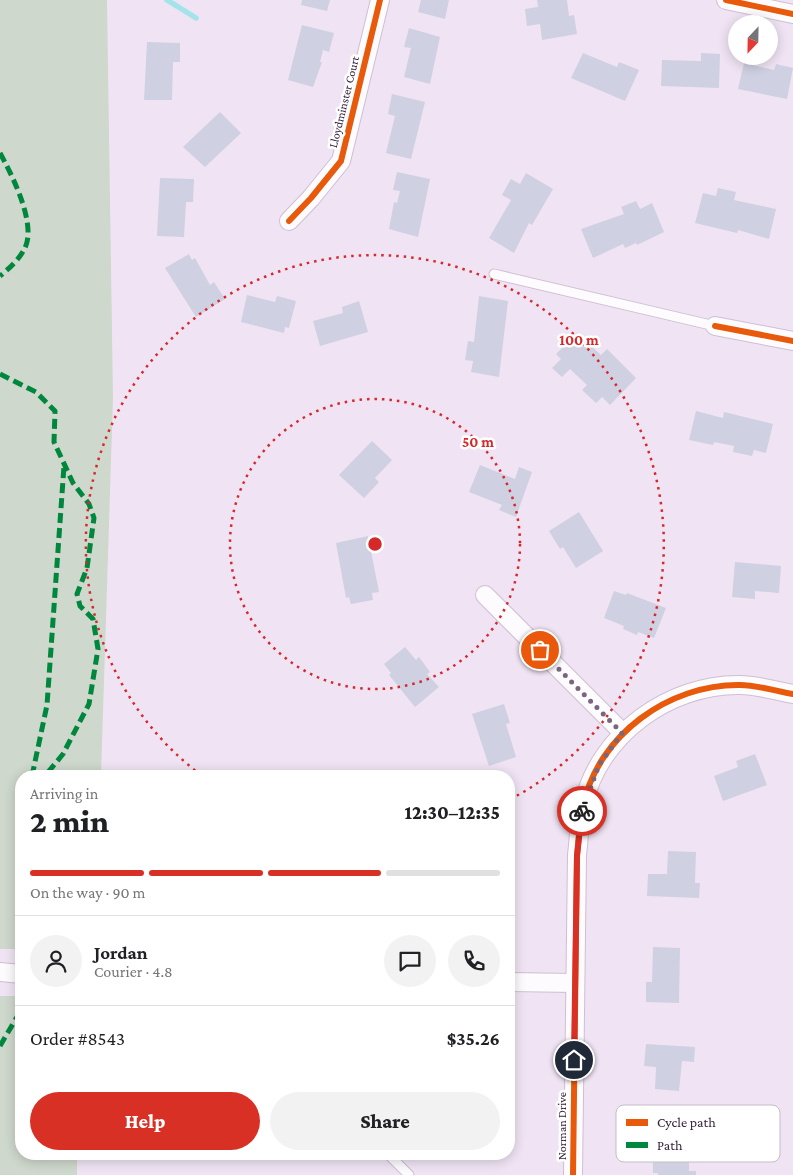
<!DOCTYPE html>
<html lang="en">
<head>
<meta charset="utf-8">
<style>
	body { margin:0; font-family:"Crimson Pro",serif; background:#f2f2f2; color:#202124; height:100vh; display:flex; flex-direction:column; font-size:19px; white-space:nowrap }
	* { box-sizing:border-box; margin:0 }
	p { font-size:16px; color:#757577 }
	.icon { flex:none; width:28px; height:28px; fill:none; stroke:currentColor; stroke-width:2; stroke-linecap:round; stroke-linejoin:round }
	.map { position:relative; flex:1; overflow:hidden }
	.drawer { position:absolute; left:15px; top:770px; width:500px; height:390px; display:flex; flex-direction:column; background:#fff; border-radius:20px; box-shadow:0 2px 12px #0003 }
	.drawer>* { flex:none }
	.needle { width:32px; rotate:202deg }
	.fabs { position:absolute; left:728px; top:15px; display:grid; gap:10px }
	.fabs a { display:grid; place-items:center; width:50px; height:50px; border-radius:50%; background:#fff; box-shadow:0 2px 12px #0003; font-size:25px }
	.pin { position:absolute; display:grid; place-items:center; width:42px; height:42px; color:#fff; margin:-21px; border:2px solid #fff; border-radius:50%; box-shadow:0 1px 5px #0007 }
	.courier { position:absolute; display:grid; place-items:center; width:50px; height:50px; margin:-25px; border:4px solid #d93025; border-radius:50%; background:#fff; color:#222; box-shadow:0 1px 6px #0007 }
	.headline em { font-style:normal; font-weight:800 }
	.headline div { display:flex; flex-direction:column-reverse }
	.headline { display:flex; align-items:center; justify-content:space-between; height:85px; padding:0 15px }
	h1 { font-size:32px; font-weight:800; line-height:38px }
	.bar { display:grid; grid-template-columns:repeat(4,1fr); gap:8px 5px; align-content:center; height:60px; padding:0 15px }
	.bar i { height:6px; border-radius:4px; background:#e0e0e0 }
	.bar .current { background:#d93025 }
	.bar p { grid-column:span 4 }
	.line { display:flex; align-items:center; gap:12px; padding:0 15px; border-top:1px solid #e0e0e0 }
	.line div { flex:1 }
	.round { display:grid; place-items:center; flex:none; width:52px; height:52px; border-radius:26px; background:#f2f2f2 }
	.button { display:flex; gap:10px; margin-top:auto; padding:10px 15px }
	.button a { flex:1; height:58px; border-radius:30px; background:#d93025; color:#fff; font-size:20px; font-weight:800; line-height:58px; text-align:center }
	.button a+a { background:#f2f2f2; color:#202124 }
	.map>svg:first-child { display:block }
	.green { fill:#cfd8cc }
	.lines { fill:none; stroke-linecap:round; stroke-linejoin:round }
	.stream { stroke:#a5e3ea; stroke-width:5.5 }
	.building { fill:#cfd0e2 }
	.lane-casing { stroke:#cebfd2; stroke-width:11 }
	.street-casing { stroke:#cebfd2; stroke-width:20 }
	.lane { stroke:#fdfbfd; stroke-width:9 }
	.street { stroke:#fdfbfd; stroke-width:18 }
	.quiet { stroke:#00873e; stroke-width:5; stroke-dasharray:10 5; stroke-linecap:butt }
	.cycleway-casing { stroke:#fff; stroke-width:9 }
	.cycleway { stroke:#e8590c; stroke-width:6 }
	.done { stroke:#78667d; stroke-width:5; stroke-dasharray:0 9 }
	.route { stroke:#d93025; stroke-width:6 }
	.ring { fill:none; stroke:#d62828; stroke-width:2.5; stroke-dasharray:2.5 5 }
	.labels { text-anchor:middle; stroke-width:5; stroke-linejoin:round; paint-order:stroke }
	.street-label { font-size:12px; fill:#37223d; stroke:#fff }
	.key { fill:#fff; stroke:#c3bdc5; stroke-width:1 }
	.key-label { font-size:14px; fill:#37223d }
	.centre { fill:#d62828; stroke:#fff; stroke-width:2.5 }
	.ring-label { font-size:15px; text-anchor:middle; font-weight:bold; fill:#d62828; stroke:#fff; stroke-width:5; stroke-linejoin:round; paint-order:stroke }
</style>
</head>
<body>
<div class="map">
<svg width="793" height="1175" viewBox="0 0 793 1175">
	<rect width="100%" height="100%" fill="#f0e4f4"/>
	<g class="green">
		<polygon points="0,0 107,0 113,398 101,776 21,776 21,949 0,949"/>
		<polygon points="0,996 21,996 21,1154 77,1154 77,1175 0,1175"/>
	</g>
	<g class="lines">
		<polyline class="stream" points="167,0 196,18"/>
	</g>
	<g class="building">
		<polygon points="302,0 330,0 327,11 301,5"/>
		<polygon points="421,0 449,0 445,19 418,12"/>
		<polygon points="537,0 567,0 569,16 574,15 577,34 542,40 540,24 527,26 525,9 538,7"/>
		<polygon points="302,25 334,33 329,52 323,50 320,62 322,62 313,87 288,80"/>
		<polygon points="409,28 440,37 430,84 404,77 411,48 404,47"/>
		<polygon points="147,42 180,43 180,62 173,62 172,100 144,100"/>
		<polygon points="583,53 617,67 619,62 639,70 625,101 571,78"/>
		<polygon points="701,53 720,54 719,88 661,86 662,60 701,61"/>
		<polygon points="744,63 774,70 776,64 793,68 787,99 738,89"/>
		<polygon points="392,94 425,102 411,159 386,153 395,116 388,114"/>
		<polygon points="220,112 241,133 205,167 183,147"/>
		<polygon points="397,172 430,179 418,237 389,229 394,202 397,203 400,191 393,190"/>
		<polygon points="526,173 553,189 532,225 529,223 514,253 489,238 511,200 502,195 511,179 520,184"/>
		<polygon points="160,178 194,179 193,202 186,202 184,237 157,236"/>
		<polygon points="718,188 736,192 734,200 776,209 769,239 738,230 737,233 695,223 703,193 716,196"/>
		<polygon points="636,201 640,209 652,203 664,232 637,245 636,243 625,248 623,244 593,258 581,229 624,214 621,207"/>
		<polygon points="189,254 192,260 195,258 210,285 214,282 225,299 196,317 165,268"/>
		<polygon points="247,295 275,302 277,296 296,301 289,328 285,327 284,333 241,322"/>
		<polygon points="479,296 508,301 499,377 471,372 473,361 465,360 468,341 474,342"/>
		<polygon points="359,301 368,332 320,346 313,321 343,313 342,307"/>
		<polygon points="577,333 601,355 607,349 636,378 610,405 602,397 596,403 582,390 587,385 570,369 562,377 552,368 561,359 556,354"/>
		<polygon points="696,411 723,418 724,412 773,424 766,453 754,450 752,456 733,452 734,446 714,442 713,445 689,440"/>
		<polygon points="372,441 392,460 375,478 379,482 364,498 339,475"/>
		<polygon points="480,465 515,479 519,467 532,472 516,517 499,510 502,505 469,492"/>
		<polygon points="579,512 603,551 576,568 563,547 560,549 549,531"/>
		<polygon points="368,536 379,592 372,593 373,600 351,604 349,597 346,598 336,543"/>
		<polygon points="735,562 781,566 779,593 755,591 755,599 732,597"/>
		<polygon points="614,591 626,595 627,593 666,608 654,638 638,632 637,635 623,629 624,626 604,618"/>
		<polygon points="405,647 416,660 419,657 430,672 427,674 439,687 415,707 389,675 391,673 384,664"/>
		<polygon points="504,704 510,723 506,724 516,757 489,766 472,714"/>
		<polygon points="755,754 767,785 723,801 714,776 738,767 736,761"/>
		<polygon points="668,851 696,852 695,883 700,883 699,898 647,896 648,874 667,874"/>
		<polygon points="653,947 680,948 679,1003 646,1002 646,982 652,982"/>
		<polygon points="646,1044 695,1047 694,1062 682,1061 679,1091 655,1089 656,1067 644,1066"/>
		<polygon points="653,1148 689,1148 689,1171 696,1171 696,1175 658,1175 658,1173 653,1173"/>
	</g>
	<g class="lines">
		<defs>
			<g id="lane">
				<polyline points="494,274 715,326"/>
				<polyline points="388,1154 409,1175"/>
			</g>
			<g id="street">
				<polyline points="726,0 793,14"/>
				<polyline points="289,221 311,198 341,161 380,0"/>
				<polyline points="715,326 793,341"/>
				<polyline points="485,595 623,733"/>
				<polyline points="0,972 21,974"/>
				<polyline points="509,982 575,983"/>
				<path d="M573 1175 577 855C579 839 579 822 583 806 598 735 669 684 740 685 757 685 776 691 793 694"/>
			</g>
		</defs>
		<use href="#lane" class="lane-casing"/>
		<use href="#street" class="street-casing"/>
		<use href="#lane" class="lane"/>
		<use href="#street" class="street"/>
		<g class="quiet">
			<path d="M0 153C12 175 33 217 27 242 24 255 10 268 0 276"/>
			<polyline points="0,374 36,392 55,411 54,442 73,483 89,504 94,518 87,568 77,594 80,606 93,619 98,649 89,704 63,754 45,776"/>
			<polyline points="32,776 47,705 64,466"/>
			<polyline points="0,1046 21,1010"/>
		</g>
		<defs>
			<g id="cycleway">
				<polyline points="726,0 793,14"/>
				<polyline points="289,221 311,198 341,161 380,0"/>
				<polyline points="715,326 793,341"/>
				<path d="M573 1175 577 855C579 839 579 822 583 806 598 735 669 684 740 685 757 685 776 691 793 694"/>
			</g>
		</defs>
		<use href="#cycleway" class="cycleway-casing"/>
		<use href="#cycleway" class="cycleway"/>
	</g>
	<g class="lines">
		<polyline class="done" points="540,650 622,733 599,765 582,811"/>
		<polyline class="route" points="574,1060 577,856 582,811"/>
	</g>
	<g class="ring">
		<circle cx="375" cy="544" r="145"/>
		<path d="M201 775A289 289 0 1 1 511 799"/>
	</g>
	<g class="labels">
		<g class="street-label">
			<text transform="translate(344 102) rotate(-76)" y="4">Lloydminster Court</text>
			<text transform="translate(562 1126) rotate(-90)" y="4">Norman Drive</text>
		</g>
	</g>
	<rect x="616" y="1105" width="164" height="57" rx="8" class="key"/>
	<rect x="626" y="1119" width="22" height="7" fill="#e8590c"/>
	<rect x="626" y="1142" width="22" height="6" fill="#00873e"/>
	<g class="key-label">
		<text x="657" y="1127">Cycle path</text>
		<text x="657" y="1150">Path</text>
	</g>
	<circle cx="375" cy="544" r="8" class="centre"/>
	<g class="ring-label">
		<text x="579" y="345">100 m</text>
		<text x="478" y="447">50 m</text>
	</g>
</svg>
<div class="fabs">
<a><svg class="needle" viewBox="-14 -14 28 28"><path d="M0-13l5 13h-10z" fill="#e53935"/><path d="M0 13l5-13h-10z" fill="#757577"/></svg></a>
</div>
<div class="pin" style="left:540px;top:650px;background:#ea580c"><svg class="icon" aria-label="bag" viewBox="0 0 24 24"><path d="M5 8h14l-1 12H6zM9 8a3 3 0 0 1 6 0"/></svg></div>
<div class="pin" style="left:574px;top:1060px;background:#1f2937"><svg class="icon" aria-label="home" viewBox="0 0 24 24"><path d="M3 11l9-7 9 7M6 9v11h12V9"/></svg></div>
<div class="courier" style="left:582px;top:811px"><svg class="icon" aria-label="bike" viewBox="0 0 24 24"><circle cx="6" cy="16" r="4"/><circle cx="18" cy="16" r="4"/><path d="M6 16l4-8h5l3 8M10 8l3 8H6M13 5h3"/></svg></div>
<section class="drawer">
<div class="headline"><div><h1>2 min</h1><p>Arriving in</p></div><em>12:30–12:35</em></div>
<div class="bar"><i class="current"></i><i class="current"></i><i class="current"></i><i></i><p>On the way · 90 m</p></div>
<div class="line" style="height:90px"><a class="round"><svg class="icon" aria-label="person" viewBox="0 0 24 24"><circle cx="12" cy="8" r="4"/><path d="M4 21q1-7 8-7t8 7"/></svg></a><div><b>Jordan</b><p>Courier · 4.8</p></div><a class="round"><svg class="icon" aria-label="chat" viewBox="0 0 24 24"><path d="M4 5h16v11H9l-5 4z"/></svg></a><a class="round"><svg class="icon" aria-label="phone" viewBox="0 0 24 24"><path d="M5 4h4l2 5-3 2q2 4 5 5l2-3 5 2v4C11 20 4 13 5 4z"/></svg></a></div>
<div class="line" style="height:65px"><div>Order #8543</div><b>$35.26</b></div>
<div class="button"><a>Help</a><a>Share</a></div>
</section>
</div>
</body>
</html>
